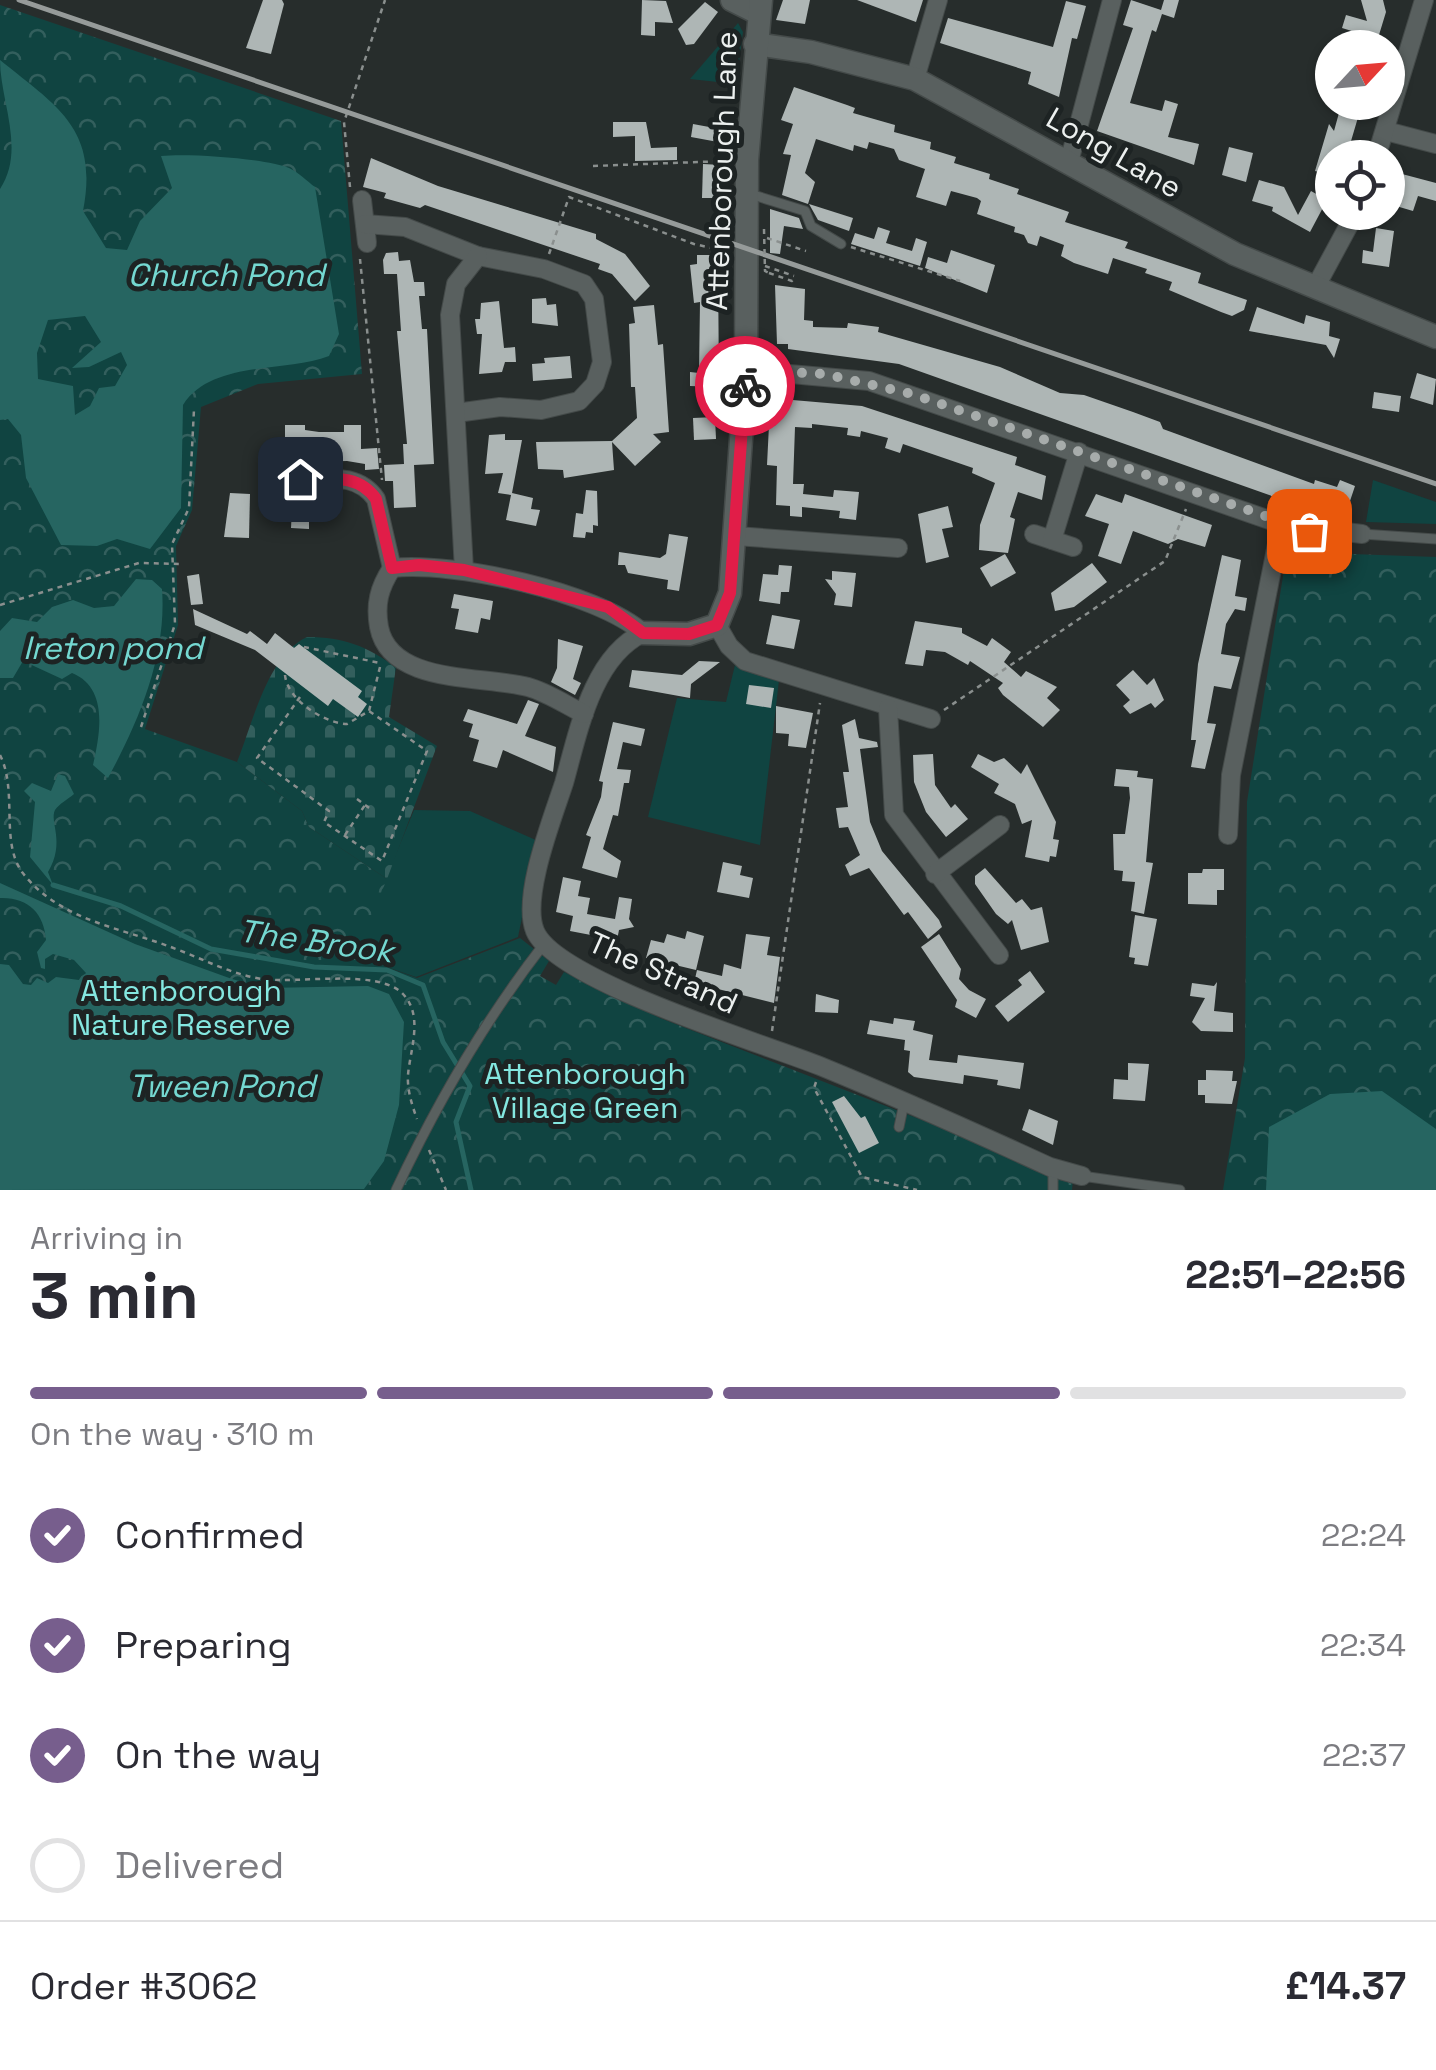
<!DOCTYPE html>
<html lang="en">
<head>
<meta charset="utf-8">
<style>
	body { margin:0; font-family:"Space Grotesk",sans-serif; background:#f2f2f3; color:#2b2b33; height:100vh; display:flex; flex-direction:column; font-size:38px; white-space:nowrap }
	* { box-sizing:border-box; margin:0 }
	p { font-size:32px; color:#7c7c81 }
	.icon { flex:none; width:55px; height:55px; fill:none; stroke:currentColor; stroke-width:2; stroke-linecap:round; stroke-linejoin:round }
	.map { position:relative; height:1190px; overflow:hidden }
	.panel { display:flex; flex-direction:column; background:#fff; flex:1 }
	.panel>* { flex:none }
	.needle { width:65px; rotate:64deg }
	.buttons { position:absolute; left:1315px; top:30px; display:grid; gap:20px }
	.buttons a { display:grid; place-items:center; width:90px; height:90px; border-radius:50%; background:#fff; box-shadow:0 2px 8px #0004; font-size:50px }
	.pin { position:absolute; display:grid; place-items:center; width:85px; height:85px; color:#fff; margin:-42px; border-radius:20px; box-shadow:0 5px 15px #0006 }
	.courier { position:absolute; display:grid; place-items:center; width:100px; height:100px; margin:-50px; border:8px solid #e11d48; border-radius:50%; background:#fff; color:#222; box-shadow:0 2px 12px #0007 }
	.head em { font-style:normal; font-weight:800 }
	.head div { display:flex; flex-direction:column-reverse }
	.head { display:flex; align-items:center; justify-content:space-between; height:170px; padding:0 30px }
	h1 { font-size:65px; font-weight:800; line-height:75px }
	.bar { display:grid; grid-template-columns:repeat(4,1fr); gap:15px 10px; align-content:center; height:120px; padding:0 30px }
	.bar i { height:12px; border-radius:8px; background:#e1e1e2 }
	.bar .active { background:#775e8d }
	.bar p { grid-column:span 4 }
	.line { display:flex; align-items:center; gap:25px; padding:0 30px; border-top:2px solid #e1e1e2 }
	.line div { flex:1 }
	ol { padding:0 30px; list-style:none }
	li { display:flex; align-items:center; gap:30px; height:110px }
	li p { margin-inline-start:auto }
	li .icon { padding:10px; border-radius:50%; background:#775e8d; color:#fff; stroke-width:4 }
	li:last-child { color:#7c7c81 }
	li i { width:55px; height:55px; border:5px solid #e1e1e2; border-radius:50% }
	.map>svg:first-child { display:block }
	.green { fill:#104441 }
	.forest { fill:url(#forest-crowns) }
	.cemetery { fill:url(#cemetery-stones) }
	.water { fill:#266561; fill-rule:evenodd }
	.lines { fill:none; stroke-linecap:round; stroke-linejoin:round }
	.stream { stroke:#266561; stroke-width:5 }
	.building { fill:#aeb6b5 }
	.service-casing { stroke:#444a49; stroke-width:11 }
	.minor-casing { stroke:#444a49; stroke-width:20 }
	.tertiary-casing { stroke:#444a49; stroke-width:25 }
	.path { stroke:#8a8f8e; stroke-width:2.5; stroke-dasharray:5 5; stroke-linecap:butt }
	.service { stroke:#59605f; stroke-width:9 }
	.minor { stroke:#59605f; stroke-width:18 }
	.tertiary { stroke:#59605f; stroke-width:22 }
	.rail { stroke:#969b9a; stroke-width:5 }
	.path-bridge { stroke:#8a8f8e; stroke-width:2.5; stroke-dasharray:5 5; stroke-linecap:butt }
	.done { stroke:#a7acab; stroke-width:10; stroke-dasharray:0 18 }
	.route { stroke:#e11d48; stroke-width:12 }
	.labels { text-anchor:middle; stroke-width:10; stroke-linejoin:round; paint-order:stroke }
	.street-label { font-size:30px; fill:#ecf0ef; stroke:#1d2323 }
	.park-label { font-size:30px; fill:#84e7e0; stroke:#1d2323 }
	.water-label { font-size:32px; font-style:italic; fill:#74d8d1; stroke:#1d2323 }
</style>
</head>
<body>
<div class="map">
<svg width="1436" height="1190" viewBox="0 0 1436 1190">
	<defs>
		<pattern id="forest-crowns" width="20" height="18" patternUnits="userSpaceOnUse" patternTransform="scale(2.5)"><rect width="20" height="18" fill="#104441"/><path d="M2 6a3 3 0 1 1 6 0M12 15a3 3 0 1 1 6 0" fill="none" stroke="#335f5d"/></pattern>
		<pattern id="cemetery-stones" width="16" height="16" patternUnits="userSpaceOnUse" patternTransform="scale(2.5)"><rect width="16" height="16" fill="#104441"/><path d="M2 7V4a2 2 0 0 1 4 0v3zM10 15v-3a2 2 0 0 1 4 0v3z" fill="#335f5d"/></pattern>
	</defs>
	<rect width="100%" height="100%" fill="#272d2c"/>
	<g class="green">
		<polygon points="738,23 743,32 736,84 690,79"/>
		<polygon points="1373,480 1436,502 1436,524 1366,522"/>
		<polygon points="735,665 779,680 760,845 648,817 677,698 726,702"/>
		<polygon points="414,810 470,811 538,841 518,937 416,977 354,956"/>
	</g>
	<g class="forest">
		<polygon points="0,5 341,121 362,374 258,384 201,407 192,510 176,546 178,625 145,729 237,762 302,811 309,827 387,879 355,956 417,978 520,938 549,961 540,976 556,985 564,972 660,1018 1073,1179 1072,1190 0,1190"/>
		<polygon points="1288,545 1351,554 1436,557 1436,1190 1223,1190 1245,1058 1247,802"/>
	</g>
	<path class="cemetery" d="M307 637C344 637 366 646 396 667L389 717 437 746 387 879 309 827 302 811 237 762C253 723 267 656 307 637Z"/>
	<g class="water">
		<path d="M0 60C58 107 99 129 83 211L106 248 127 250 140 221 172 188 161 156C187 153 264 158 289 168 298 172 307 181 315 187L339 334 329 356C285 373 212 360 183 405L181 508 150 549 117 539 97 546 61 545 26 478 21 435 8 419 0 420V189C26 150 0 101 0 60ZM85 316 101 342 72 368 89 367 121 352 127 365 115 386 99 388 90 406 75 415 73 386 38 379 37 353 48 320Z"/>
		<path d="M136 579 152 580 162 589C167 655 139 721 108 778L93 765C100 734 109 688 72 673L62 679 23 661 13 678H0V631L12 618 37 622 52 607 73 600 94 608 114 606Z"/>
		<path d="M58 774 65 776 74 794C68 799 59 804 55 810 49 822 66 842 48 872L53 885 30 857 35 802 24 791 32 783 51 791Z"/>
		<path d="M0 883 135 944 232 979 265 988 368 986 389 994 404 1022 399 1105 384 1161 364 1189 0 1190V964L9 965 23 984 31 985 37 978 48 983 56 977 79 980 86 973 74 960 53 954 45 959V969L41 968 37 952 46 940C44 913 28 897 0 898Z"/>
		<polygon points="1382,1091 1436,1129 1436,1190 1266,1190 1269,1127 1330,1094"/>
	</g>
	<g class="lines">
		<polyline class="stream" points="53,885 121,906 211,949 314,967 387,970 423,985 443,1042 470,1086 456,1122 471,1190"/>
	</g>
	<g class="building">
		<polygon points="263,0 282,0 284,4 271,54 246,48"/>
		<polygon points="642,0 666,1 673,23 655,22 655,36 641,35"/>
		<polygon points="783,0 810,0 805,24 776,20"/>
		<polygon points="857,0 923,0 916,22"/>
		<polygon points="1131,0 1161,10 1164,0 1179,0 1174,18 1162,14 1156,32 1152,30 1130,103 1162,111 1165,100 1178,104 1168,137 1199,144 1194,165 1097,131 1133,28 1123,25"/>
		<polygon points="1361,0 1383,0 1386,12 1375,48 1373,44 1353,48 1355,32 1342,28 1346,15 1367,21"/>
		<polygon points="1066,1 1086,6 1077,39 1072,38 1059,97 1028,84 1031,72 940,43 948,18 1053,47"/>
		<polygon points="705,2 718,12 694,44 686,45 678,29"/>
		<polygon points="794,87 847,105 855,108 853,113 895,125 894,132 931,142 930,149 956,157 954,163 990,174 989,179 1019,189 1017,194 1069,212 1065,222 1128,242 1125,248 1201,273 1198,283 1247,300 1244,310 1232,316 1221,312 1169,290 1172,282 1145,273 1147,269 1113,258 1108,274 1074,263 1061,256 1064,245 1040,236 1037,246 1028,243 1024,235 1014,232 1015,227 977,214 981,201 977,198 951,191 946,206 916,197 925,169 899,160 894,149 869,142 867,149 854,145 853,151 816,139 805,173 815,182 808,204 782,195 791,155 783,154 793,124 781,120"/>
		<polygon points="1342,102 1360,102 1359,114 1346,158 1332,158 1332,176 1315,171 1329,124 1334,131"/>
		<polygon points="613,122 646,122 651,148 677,147 677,160 635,161 635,136 613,137"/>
		<polygon points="693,124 720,129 718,142 691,137"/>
		<polygon points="1229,147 1253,153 1246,182 1222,175"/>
		<polygon points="371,158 438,186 596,234 596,239 625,254 650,286 635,301 612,274 598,269 600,264 425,205 420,208 384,198 386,193 363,187"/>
		<polygon points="703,164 721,165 717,198 702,198"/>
		<polygon points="1402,174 1436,183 1436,201 1418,196 1413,211 1396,206"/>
		<polygon points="1259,180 1284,187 1298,215 1311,191 1327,200 1310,232 1272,211 1273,207 1252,201"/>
		<polygon points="809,204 853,218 849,231 818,220"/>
		<polygon points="770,209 799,218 803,229 784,226 780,254 770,253"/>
		<polygon points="878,227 890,231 886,243 912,251 916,238 927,242 920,266 851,244 855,233 874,239"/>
		<polygon points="1376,228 1394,231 1389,267 1362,263 1363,250 1373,252"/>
		<polygon points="951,250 995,265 987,293 925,268 928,257 947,263"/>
		<polygon points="398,252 399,261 410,260 414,282 424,282 425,296 419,296 422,329 427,329 434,464 414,465 416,507 394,508 393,481 385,481 384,465 404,464 403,444 407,444 397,331 401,331 397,274 384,274 383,260 386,253"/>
		<polygon points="697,255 713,255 714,265 718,265 719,387 690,386 690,372 699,373 700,302 694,303 690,265 697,264"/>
		<polygon points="775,285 805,289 804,320 813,321 813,327 847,328 848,323 879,327 878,332 1000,367 1060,393 1084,395 1133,412 1160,422 1163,429 1314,484 1315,480 1337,487 1340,480 1355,486 1347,510 1326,501 1324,508 1302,501 1300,506 899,364 788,349 788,344 777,344"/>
		<polygon points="546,298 547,305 556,304 558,326 532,323 532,299"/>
		<polygon points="499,301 504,348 515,347 516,362 505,362 502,372 479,374 482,334 477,334 475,319 480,319 481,303"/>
		<polygon points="654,305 658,345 663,344 669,432 653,434 661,442 635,466 612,442 614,470 564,478 563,470 538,469 536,442 612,441 637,418 635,387 631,387 629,324 635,323 633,307"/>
		<polygon points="1257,307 1304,324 1306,315 1330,322 1329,336 1340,339 1334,358 1326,345 1249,331"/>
		<polygon points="570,356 572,378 533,381 532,364 545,363 544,358"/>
		<polygon points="1417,373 1436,379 1433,405 1410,398"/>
		<polygon points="1374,392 1401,396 1399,412 1372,408"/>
		<polygon points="781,399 862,406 1017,457 1015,465 1046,476 1042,500 1018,492 1010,517 1015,519 1008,553 979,550 980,525 995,483 972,473 973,468 903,444 900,453 885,448 888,438 861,431 860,437 847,435 848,428 812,424 812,428 795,427 793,484 804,484 803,494 833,497 834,490 859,492 856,520 839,518 840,511 802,507 802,517 790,516 790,506 776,505 777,466 767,465 769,425 775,426"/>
		<polygon points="715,417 716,439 694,440 693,418"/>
		<polygon points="285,425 305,425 305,430 319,432 344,432 344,425 361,425 361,449 377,448 379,469 365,470 365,464 347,461 305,462 305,466 290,472 275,472 273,448 285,448"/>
		<polygon points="505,434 505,440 522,440 512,493 533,498 531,509 540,510 536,526 506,520 511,495 498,493 503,473 485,474 489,435"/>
		<polygon points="586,490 597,491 598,526 593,525 593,533 586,532 585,538 573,537 576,513 583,514"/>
		<polygon points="230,493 250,494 249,538 224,537"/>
		<polygon points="1096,494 1122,503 1125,494 1212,525 1205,547 1178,539 1168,544 1133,531 1121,564 1098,556 1109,524 1085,516"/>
		<polygon points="948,506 953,527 942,529 949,557 926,563 918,514"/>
		<polygon points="292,509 309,509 309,529 291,528"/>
		<polygon points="669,534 688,537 679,591 667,589 668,580 628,573 625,565 618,565 619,552 660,558 666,554"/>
		<polygon points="1005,554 1016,573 991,587 980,568"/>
		<polygon points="1222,555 1241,560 1235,596 1247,598 1245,611 1235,609 1226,624 1221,654 1240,657 1231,689 1214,686 1207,723 1216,724 1205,769 1191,767 1196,740 1191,740 1198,664"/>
		<polygon points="1092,563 1107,582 1074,607 1055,611 1051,593"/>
		<polygon points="779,565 792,566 789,592 781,592 780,604 759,601 763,574 778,575"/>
		<polygon points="832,571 856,573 852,607 834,605 836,594 825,579 832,580"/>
		<polygon points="199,574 203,604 191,605 187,576"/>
		<polygon points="454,594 493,601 490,620 481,618 478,633 455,629 459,609 451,608"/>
		<polygon points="193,609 247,634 250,631 267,644 275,633 294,648 299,644 362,691 358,697 367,704 358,717 333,699 328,706 255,650 195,625"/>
		<polygon points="772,615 800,620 794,649 766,644"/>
		<polygon points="915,621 962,628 962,633 987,646 992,638 1011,652 1004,662 1021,677 1026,671 1057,687 1047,698 1060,710 1043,727 1003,695 998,688 1003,683 970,661 968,665 945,652 926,650 923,666 905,664"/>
		<polygon points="558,639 583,646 573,679 581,683 575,695 551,682 557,668"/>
		<polygon points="699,661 720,662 691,684 690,698 629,687 632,670 682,675"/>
		<polygon points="1133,670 1147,685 1154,678 1164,700 1155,708 1151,703 1130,714 1123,706 1130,700 1116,685"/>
		<polygon points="749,685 774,688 771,708 746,704"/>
		<polygon points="528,700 539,704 525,736 556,747 553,772 503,750 497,768 473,761 479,740 469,737 473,724 463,721 468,709 517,724"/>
		<polygon points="776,706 813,713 806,748 788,746 789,734 776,733"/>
		<polygon points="855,719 859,738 877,742 878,747 860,749 870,822 882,851 939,920 942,927 928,939 908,912 904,915 869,868 850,876 845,865 860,855 848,827 839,828 836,808 848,807 843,772 849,772 842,725"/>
		<polygon points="613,722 645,729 641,746 623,742 617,769 631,770 629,783 624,783 618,816 613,815 603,849 621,861 617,878 582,868 591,837 586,835 601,797 603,782 599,781"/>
		<polygon points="933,754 935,785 951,808 955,804 968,819 946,837 926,812 914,782 913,755"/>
		<polygon points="978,754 994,762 1004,758 1021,774 1027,764 1056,822 1053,839 1059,840 1056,857 1050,856 1049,862 1025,857 1032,820 1022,824 1015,804 994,793 999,784 971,767"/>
		<polygon points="1116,769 1138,771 1137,777 1153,779 1146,862 1153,863 1144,914 1131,911 1135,882 1122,881 1123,871 1114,870 1113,834 1125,834 1130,798 1129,787 1114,786"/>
		<polygon points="723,862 742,866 740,875 753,878 749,898 717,892"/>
		<polygon points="985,868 1016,903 1022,899 1031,910 1042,907 1049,942 1021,950 1012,920 1008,924 996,914 975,884 975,876"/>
		<polygon points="1203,869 1224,869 1224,890 1217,890 1217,905 1188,904 1188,873 1202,873"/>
		<polygon points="563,877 581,881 578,896 590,898 587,914 615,919 619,897 632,899 629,919 634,927 619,930 617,940 570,931 573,916 556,912"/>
		<polygon points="1135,915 1157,919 1148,966 1134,964 1135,958 1129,957"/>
		<polygon points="687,931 704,936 696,970 646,958 651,940 664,943 667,934 685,939"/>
		<polygon points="746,934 770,937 767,955 780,957 774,1003 694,983 697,970 722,976 724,964 741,969"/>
		<polygon points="939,934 961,969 959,979 969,990 986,999 976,1018 955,1007 957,1000 921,947"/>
		<polygon points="1030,971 1045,992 1008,1022 995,1006 1022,985 1018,980"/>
		<polygon points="1217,982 1214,1011 1233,1013 1233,1032 1201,1031 1192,1022 1205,998 1190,996 1192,983 1214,986"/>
		<polygon points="816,994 839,1000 838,1013 815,1012"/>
		<polygon points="894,1018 915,1021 913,1030 933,1035 929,1060 957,1063 958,1055 1024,1063 1020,1089 997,1085 998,1080 964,1075 963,1084 914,1077 908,1072 910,1051 904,1050 905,1040 867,1034 870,1020 893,1024"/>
		<polygon points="1128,1063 1149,1064 1145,1101 1113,1099 1114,1079 1128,1080"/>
		<polygon points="1206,1070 1233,1071 1232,1081 1237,1081 1232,1104 1205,1103 1205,1095 1198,1095 1198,1080 1206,1080"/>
		<polygon points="844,1096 861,1118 865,1116 879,1143 859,1153 832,1102"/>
		<polygon points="1029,1109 1058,1121 1053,1145 1022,1130"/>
	</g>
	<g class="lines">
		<defs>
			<g id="service">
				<polyline points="750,194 805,211 811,226 841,244"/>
				<polyline points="1362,534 1436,539"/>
				<polyline points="899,1127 904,1103"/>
				<polyline points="1082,1176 1180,1190"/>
				<path d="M396 1190C437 1103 485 1020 544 944"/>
				<polyline points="1053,1190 1053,1168"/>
			</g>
			<g id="minor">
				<polyline points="915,79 938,0"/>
				<polyline points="1386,131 1436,144"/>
				<polyline points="1376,158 1424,0"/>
				<polyline points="1069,162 1112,0"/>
				<polyline points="362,200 367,243"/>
				<polyline points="365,224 405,227 478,256 544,269 584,284 594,299 602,362 595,384 579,401 541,410 500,407 456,413"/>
				<polyline points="1315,288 1356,212"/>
				<polyline points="746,370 869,381 1281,524 1362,534"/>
				<path d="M300 479C329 479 358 473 376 499L392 568"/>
				<polyline points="1034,534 1073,547"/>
				<polyline points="736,536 898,548"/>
				<polyline points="1052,540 1079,452"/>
				<path d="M392 568C454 561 597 592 643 633 592 657 578 733 564 783 553 817 521 897 535 931 556 981 765 1044 820 1066 898 1098 974 1132 1050 1167L1082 1176"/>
				<path d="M392 568C379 588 375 604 379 627 390 685 482 675 528 687 547 692 566 705 584 714"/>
				<polyline points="464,570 450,315 456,284 478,256"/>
				<polyline points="717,625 729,646 745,661 931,719"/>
				<polyline points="888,708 894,815 999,955"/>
				<polyline points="1228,835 1231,775 1281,524"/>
				<polyline points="935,874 1000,825"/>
			</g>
			<g id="tertiary">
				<polyline points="732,0 758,13"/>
				<polyline points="755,44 811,52 915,79 1235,254 1436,337"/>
				<polyline points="643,633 689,634 717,625 730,593 746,370 747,160 761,0"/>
			</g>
		</defs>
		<use href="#service" class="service-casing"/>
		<use href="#minor" class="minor-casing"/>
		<use href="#tertiary" class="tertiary-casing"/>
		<g class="path">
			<polyline points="593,166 726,161"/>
			<polyline points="350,187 344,122 385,0"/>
			<polyline points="767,238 806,251"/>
			<polyline points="851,247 960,281"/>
			<polyline points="549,254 569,197 694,244 725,251"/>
			<polyline points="360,259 382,480"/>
			<polyline points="765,266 794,276"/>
			<polyline points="769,273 792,281 794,277"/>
			<polyline points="0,605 139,563 182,564"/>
			<polyline points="304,647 380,663"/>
			<path d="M285 675C287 699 323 723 347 724L369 711 381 663"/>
			<polyline points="300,697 257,758 329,811 324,822 382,861 427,751 369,711"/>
			<polyline points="944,710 1165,561 1186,509"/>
			<polyline points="141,727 175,624 172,544 189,508 194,409"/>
			<path d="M0 755C18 791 0 841 22 872 59 921 123 928 176 949 205 960 231 974 262 979 298 984 378 968 403 994 424 1016 410 1050 408 1075 407 1090 412 1105 417 1119"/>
			<polyline points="357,799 372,810"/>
			<polyline points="345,835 365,805"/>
			<polyline points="772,1031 820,703"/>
			<polyline points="816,1082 814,1088 862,1177 917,1190"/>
			<polyline points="429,1150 446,1190"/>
		</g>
		<use href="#service" class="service"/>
		<use href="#minor" class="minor"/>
		<use href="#tertiary" class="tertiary"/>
		<polyline class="rail" points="19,0 1436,484"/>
		<polyline class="path-bridge" points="764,229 765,271 769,273"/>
	</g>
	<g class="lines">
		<polyline class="done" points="745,386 746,370 824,374 912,394 1309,531"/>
		<path class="route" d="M300 479C329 479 358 473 376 499L392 568 419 565 464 570 608 607 643 633 689 634 717 625 730 593 745 386"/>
	</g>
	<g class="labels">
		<g class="street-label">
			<text transform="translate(1114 153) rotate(30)" y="10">Long Lane</text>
			<text transform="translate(722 171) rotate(-88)" y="10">Attenborough Lane</text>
			<text transform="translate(663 973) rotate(24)" y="10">The Strand</text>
		</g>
		<g class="park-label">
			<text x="181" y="1001">Attenborough<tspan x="181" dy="34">Nature Reserve</tspan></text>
			<text x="585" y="1084">Attenborough<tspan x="585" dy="34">Village Green</tspan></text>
		</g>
		<g class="water-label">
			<text x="226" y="286">Church Pond</text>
			<text x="113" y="659">Ireton pond</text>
			<text transform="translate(316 941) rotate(8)" y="11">The Brook</text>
			<text x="222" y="1097">Tween Pond</text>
		</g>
	</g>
</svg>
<div class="buttons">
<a><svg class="needle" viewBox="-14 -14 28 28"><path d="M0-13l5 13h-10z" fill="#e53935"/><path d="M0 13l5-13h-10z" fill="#7c7c81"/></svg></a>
<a><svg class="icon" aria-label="locate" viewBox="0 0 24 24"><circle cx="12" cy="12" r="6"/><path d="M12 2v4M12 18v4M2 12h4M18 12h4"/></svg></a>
</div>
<div class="pin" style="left:1309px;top:531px;background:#ea580c"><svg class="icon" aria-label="bag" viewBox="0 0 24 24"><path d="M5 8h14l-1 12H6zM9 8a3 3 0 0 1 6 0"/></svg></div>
<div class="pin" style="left:300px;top:479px;background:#1f2937"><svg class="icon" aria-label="home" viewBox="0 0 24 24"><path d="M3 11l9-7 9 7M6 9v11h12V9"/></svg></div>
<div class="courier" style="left:745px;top:386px"><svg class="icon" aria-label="bike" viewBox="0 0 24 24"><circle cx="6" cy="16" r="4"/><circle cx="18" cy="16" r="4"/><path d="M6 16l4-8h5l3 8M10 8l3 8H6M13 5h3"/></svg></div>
</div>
<section class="panel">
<div class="head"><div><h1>3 min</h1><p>Arriving in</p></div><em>22:51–22:56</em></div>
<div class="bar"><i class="active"></i><i class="active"></i><i class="active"></i><i></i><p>On the way · 310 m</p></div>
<ol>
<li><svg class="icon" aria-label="check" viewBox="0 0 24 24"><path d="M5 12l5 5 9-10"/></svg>Confirmed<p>22:24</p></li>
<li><svg class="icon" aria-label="check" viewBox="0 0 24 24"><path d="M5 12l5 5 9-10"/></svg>Preparing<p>22:34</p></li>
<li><svg class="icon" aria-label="check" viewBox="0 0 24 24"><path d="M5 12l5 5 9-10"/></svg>On the way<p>22:37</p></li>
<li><i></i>Delivered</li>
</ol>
<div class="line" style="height:130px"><div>Order #3062</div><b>£14.37</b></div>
</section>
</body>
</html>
